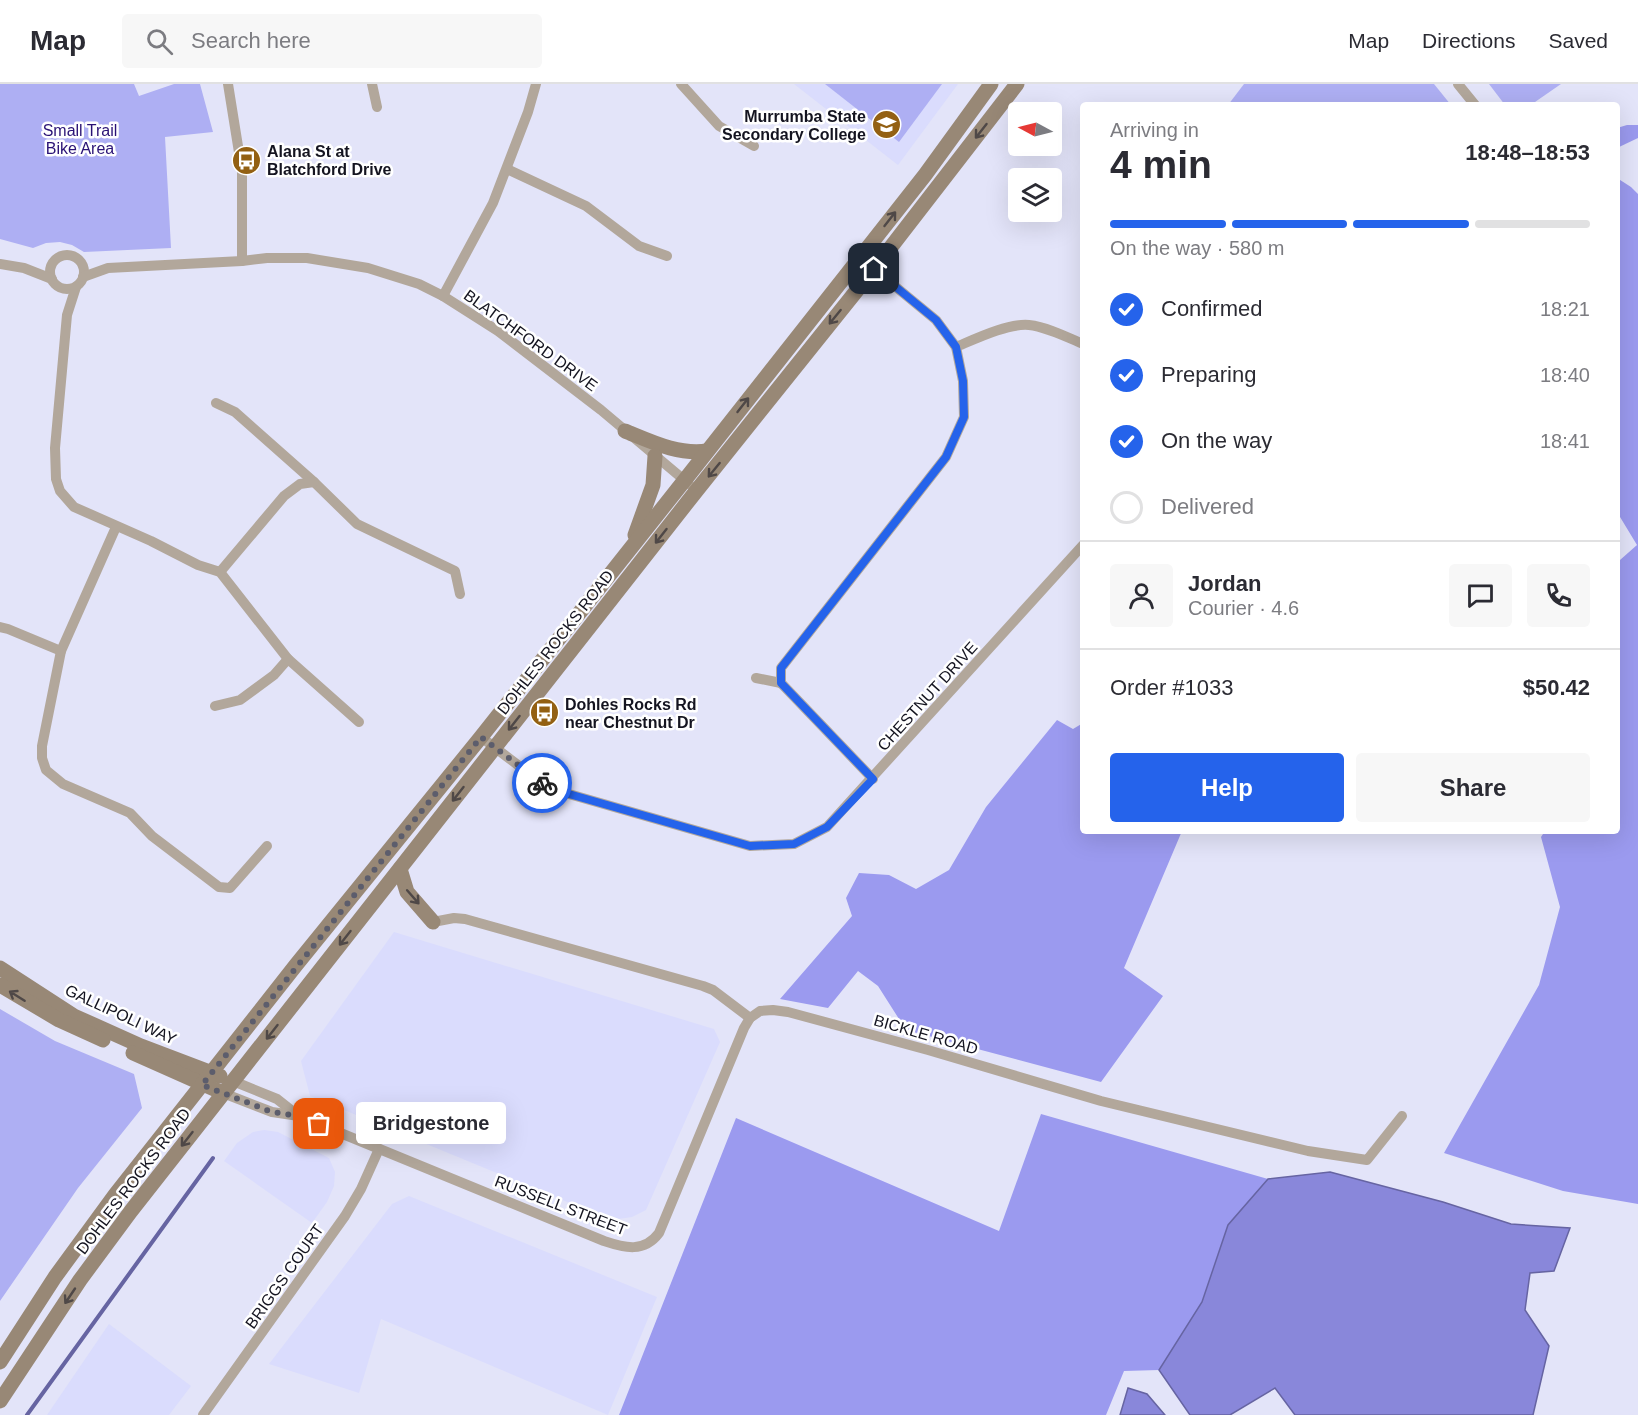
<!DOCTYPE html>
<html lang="en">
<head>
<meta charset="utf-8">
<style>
	body { margin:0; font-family:Helvetica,sans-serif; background:#f7f7f7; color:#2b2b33; height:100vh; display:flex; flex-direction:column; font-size:22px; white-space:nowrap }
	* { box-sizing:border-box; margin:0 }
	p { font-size:20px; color:#7c7c81 }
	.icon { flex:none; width:33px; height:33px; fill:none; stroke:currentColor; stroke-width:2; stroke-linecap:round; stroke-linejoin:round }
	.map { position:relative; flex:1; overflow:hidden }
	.details { position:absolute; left:1080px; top:18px; width:540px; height:732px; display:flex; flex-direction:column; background:#fff; border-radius:6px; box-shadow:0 6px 24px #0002 }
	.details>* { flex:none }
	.needle { width:39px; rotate:277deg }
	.fabs { position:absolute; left:1008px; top:18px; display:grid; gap:12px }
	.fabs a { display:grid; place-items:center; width:54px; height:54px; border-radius:6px; background:#fff; box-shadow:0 6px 24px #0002; font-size:30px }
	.pin { position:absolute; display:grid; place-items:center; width:51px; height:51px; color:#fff; margin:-26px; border-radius:12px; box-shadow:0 3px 9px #0006 }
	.courier { position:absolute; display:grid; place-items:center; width:60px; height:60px; margin:-30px; border:4px solid #2563eb; border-radius:50%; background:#fff; color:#222; box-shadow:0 2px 8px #0007 }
	.bubble { position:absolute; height:42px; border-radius:6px; background:#fff; box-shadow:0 6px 24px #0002; font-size:20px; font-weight:600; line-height:42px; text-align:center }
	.head em { font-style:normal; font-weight:600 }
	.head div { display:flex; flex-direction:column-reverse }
	.head { display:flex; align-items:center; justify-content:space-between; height:102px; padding:0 30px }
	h1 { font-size:39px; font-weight:600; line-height:45px }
	.bar { display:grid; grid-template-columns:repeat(4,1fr); gap:9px 6px; align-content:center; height:72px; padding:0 30px }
	.bar i { height:8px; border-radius:4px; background:#e1e1e2 }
	.bar .selected { background:#2563eb }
	.bar p { grid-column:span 4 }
	.line { display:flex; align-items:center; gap:15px; padding:0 30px; border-top:2px solid #e1e1e2 }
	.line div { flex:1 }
	.round { display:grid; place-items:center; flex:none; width:63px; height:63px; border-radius:6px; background:#f7f7f7 }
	ol { padding:0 30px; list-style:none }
	li { display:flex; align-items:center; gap:18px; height:66px }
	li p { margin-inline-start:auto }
	li .icon { padding:6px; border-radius:50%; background:#2563eb; color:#fff; stroke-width:4 }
	li:last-child { color:#7c7c81 }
	li i { width:33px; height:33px; border:3px solid #e1e1e2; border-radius:50% }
	.primary-button { display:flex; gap:12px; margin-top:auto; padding:12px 30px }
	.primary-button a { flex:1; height:69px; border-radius:6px; background:#2563eb; color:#fff; font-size:24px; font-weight:600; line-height:69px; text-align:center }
	.primary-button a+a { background:#f7f7f7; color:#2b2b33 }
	header { display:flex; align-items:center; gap:36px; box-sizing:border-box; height:84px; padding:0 30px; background:#fff; border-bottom:2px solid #e1e1e2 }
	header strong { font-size:28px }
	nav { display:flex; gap:33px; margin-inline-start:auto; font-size:21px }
	.search { width:420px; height:54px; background:#f7f7f7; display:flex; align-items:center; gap:15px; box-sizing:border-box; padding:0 21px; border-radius:6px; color:#7c7c81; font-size:22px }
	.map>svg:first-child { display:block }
	.built { fill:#dadcfd }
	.green { fill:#aeaff3 }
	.forest { fill:#9b9aef }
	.water { fill:#8987da; stroke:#6664a2; stroke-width:1.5 }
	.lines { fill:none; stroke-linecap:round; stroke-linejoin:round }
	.stream { stroke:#6664a2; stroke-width:4 }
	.street { stroke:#b2a79b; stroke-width:10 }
	.secondary { stroke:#988876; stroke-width:15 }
	.oneway { stroke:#4f4847 }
	.done { stroke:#5c5d6c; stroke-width:6; stroke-dasharray:0 10.8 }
	.route { stroke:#2563eb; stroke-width:8 }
	.labels { text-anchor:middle; stroke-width:5; stroke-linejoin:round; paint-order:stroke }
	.poi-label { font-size:16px; font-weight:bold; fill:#141420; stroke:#fff; text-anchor:start }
	.park-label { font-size:16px; fill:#2a1275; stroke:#fff }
	.street-label { font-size:16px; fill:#141420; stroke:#fff }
</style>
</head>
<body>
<header>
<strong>Map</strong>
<div class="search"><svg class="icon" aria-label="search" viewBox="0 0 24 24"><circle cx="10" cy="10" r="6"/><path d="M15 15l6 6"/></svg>Search here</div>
<nav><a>Map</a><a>Directions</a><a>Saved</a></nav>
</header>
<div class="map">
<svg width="1638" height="1331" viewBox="0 0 1638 1331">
	<rect width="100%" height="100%" fill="#e3e4f9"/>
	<g class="built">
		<polygon points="794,0 958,0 898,81"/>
		<polygon points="394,848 714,945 720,958 646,1126 632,1133 611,1136 310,1012 301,977"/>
		<polygon points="264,1046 278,1048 329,1074 335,1088 334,1102 327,1118 312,1139 224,1077 237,1059 253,1048"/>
		<polygon points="409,1112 657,1213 608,1331 381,1235 359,1309 269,1280 392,1120"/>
		<polygon points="109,1240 191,1302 169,1331 47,1331"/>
	</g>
	<g class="green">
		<polygon points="0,0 134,0 139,12 174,0 200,0 213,48 165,53 171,164 84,168 72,161 60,158 46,159 33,164 0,155"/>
		<polygon points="825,0 942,0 899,58"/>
		<polygon points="1244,0 1434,0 1451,21 1228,21"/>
		<polygon points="1489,0 1561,0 1535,18 1537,21 1505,21"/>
		<polygon points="0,925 55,957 134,990 142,1024 78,1104 0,1217"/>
	</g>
	<g class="forest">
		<polygon points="1627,41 1638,41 1638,54 1617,64 1617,44"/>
		<polygon points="1617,94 1631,103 1638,110 1638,1120 1563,1107 1444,1069 1539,901 1560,823 1541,753 1545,747 1617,747 1617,470 1620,476 1637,461 1617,428"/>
		<polygon points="1057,636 1073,645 1083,639 1083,747 1182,747 1124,884 1163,912 1101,998 906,946 878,902 858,887 828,924 780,915 852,832 846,814 859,789 889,791 916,805 949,786 986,723"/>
		<polygon points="1041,1030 1268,1095 1228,1141 1202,1218 1159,1286 1124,1287 1106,1331 619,1331 736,1034 999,1147"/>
	</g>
	<g class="water">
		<polygon points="1330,1088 1443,1118 1511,1140 1570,1144 1554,1187 1530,1189 1525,1226 1549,1262 1533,1331 1295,1331 1275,1304 1230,1331 1190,1331 1159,1286 1202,1218 1228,1141 1268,1095"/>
		<polygon points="1128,1304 1147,1310 1165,1331 1120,1331"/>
	</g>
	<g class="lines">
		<polyline class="stream" points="27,1331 213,1074"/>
		<g class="street">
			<polyline points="228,0 242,87 242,177"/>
			<polyline points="372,0 377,23"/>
			<polyline points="681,0 719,42 754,62"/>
			<polyline points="1458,0 1475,21"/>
			<polyline points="507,85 586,122 639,162 667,172"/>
			<circle cx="67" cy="188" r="17"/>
			<polyline points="0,180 24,184 52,195"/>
			<polyline points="83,193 108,184 242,177 267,174 307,174 368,184 419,200 443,212 498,247 601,326 689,400"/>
			<polyline points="76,203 67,231 55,364 56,395 60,407 74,423 151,457 198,481 220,488 288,575 359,638"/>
			<polyline points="443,212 493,119 528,28 536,0"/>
			<path d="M956 263C975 255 1008 239 1029 241 1047 243 1067 253 1083 260"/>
			<polyline points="216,319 235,328 314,398 357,440 455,487 460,510"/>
			<polyline points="116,443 61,567 42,662 42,674 46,686 63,700 130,729 152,752 219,803 230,804 267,762"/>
			<polyline points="220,488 284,412 300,400 314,398"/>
			<polyline points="0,543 8,545 61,567"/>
			<polyline points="756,594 781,599"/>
			<polyline points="215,622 240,616 274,591 288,575"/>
			<polyline points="481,653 548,704 750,762 794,760 827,743 1083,461"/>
			<polyline points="873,695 781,599 781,584 946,373 964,333 963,297 956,263 936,236 874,185"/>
			<polyline points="433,838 454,834 465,835 703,902 713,906 750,934"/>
			<polyline points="233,997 277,1015 296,1030"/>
			<path d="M223 1009 272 1028 299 1032 604 1157C625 1164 644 1169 659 1149L744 944 750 934 760 927 773 926 788 928 928 966 1101 1017 1308 1067 1367 1076 1402 1032"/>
			<polyline points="203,1331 345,1132 361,1105 379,1065"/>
		</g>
		<g class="secondary">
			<path d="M625 347C652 358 678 371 707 367"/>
			<polyline points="635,451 653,401 655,372"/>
			<polyline points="400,785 407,808 433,838"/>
			<polyline points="0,884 74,932 141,962 220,992"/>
			<polyline points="0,901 59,936 103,956"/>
			<polyline points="133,969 223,1009"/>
			<polyline points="0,1278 55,1193 115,1111 296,881 481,653 684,397 925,91 991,0"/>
			<polyline points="0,1317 80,1196 131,1127 697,406 874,185 1017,0"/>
		</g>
	</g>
	<defs><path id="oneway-shaft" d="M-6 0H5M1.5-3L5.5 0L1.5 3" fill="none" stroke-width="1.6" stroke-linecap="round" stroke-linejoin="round" transform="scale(1.5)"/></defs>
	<g class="oneway">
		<use href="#oneway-shaft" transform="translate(981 47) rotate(128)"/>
		<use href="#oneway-shaft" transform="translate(890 135) rotate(-52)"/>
		<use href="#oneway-shaft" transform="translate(835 233) rotate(129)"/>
		<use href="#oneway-shaft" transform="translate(743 321) rotate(-52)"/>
		<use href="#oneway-shaft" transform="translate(714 386) rotate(129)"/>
		<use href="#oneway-shaft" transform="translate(661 452) rotate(128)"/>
		<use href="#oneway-shaft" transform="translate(514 639) rotate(128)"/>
		<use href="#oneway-shaft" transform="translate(458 710) rotate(128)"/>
		<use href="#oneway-shaft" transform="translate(413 813) rotate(49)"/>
		<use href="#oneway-shaft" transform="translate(345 854) rotate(128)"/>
		<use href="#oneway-shaft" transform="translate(17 912) rotate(-148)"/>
		<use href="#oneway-shaft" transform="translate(272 948) rotate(128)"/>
		<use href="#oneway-shaft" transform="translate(187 1055) rotate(128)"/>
		<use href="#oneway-shaft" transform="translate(70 1212) rotate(124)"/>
	</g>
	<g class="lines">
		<polyline class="done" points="319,1040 299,1032 272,1028 202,1001 481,653 542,699"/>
		<polyline class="route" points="542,699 548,704 750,762 794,760 827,743 873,695 781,599 781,584 946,373 964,333 963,297 956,263 936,236 874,185"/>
	</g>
	<defs>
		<symbol id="school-disc" viewBox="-11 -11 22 22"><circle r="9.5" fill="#936013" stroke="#fff"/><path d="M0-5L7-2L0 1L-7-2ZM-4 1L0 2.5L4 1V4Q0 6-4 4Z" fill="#fff"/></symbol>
		<symbol id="bus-disc" viewBox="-11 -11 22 22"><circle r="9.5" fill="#936013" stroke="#fff"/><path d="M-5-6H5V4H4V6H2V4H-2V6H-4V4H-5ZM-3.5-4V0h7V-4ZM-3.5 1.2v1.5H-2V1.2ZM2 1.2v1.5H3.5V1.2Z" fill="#fff"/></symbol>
	</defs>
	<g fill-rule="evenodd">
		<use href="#school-disc" x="870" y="24" width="33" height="33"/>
		<use href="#bus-disc" x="230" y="60" width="33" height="33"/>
		<use href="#bus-disc" x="528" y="612" width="33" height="33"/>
	</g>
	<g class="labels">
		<g class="poi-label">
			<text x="866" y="38" text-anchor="end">Murrumba State<tspan x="866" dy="18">Secondary College</tspan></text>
			<text x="267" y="73">Alana St at<tspan x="267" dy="18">Blatchford Drive</tspan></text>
			<text x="565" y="626">Dohles Rocks Rd<tspan x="565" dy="18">near Chestnut Dr</tspan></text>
		</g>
		<g class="park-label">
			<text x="80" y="52">Small Trail<tspan x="80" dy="18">Bike Area</tspan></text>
		</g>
		<g class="street-label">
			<text transform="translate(531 256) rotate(36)" y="6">BLATCHFORD DRIVE</text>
			<text transform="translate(555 558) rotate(-52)" y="6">DOHLES ROCKS ROAD</text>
			<text transform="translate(927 612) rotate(-48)" y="6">CHESTNUT DRIVE</text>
			<text transform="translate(121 930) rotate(25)" y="6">GALLIPOLI WAY</text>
			<text transform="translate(926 950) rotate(16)" y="6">BICKLE ROAD</text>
			<text transform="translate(133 1097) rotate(-53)" y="6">DOHLES ROCKS ROAD</text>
			<text transform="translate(561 1121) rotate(21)" y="6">RUSSELL STREET</text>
			<text transform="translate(284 1192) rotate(-55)" y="6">BRIGGS COURT</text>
		</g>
	</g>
</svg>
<div class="fabs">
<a><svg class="needle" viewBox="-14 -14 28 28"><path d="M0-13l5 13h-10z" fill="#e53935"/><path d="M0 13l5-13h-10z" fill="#7c7c81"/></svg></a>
<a><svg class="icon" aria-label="layers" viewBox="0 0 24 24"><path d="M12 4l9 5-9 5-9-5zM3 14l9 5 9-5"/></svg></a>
</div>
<div class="pin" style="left:319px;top:1040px;background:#ea580c"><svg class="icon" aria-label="bag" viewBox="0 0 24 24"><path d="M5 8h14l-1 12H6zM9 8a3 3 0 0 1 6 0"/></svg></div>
<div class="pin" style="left:874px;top:185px;background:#1f2937"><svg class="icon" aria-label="home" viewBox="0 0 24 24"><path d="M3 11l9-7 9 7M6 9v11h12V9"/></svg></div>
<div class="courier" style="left:542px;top:699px"><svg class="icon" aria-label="bike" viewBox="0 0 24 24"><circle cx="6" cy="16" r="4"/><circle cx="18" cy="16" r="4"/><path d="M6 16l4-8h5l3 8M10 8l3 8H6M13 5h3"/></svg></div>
<div class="bubble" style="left:356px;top:1018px;width:150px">Bridgestone</div>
<section class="details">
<div class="head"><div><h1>4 min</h1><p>Arriving in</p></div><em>18:48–18:53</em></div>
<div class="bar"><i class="selected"></i><i class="selected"></i><i class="selected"></i><i></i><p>On the way · 580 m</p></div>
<ol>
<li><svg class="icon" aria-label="check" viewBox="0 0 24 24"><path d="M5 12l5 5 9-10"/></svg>Confirmed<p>18:21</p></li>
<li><svg class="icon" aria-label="check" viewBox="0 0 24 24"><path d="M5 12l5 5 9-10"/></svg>Preparing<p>18:40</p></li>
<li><svg class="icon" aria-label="check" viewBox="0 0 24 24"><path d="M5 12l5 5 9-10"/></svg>On the way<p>18:41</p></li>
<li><i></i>Delivered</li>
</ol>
<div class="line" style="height:108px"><a class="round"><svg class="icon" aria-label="person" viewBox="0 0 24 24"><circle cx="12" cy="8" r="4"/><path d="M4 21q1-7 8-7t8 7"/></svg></a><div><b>Jordan</b><p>Courier · 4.6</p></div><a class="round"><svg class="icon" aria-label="chat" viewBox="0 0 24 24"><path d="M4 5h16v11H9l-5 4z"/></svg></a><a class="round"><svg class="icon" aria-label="phone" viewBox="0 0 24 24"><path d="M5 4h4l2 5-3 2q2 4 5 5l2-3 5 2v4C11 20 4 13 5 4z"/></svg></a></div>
<div class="line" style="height:78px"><div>Order #1033</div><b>$50.42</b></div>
<div class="primary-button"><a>Help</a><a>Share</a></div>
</section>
</div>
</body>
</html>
